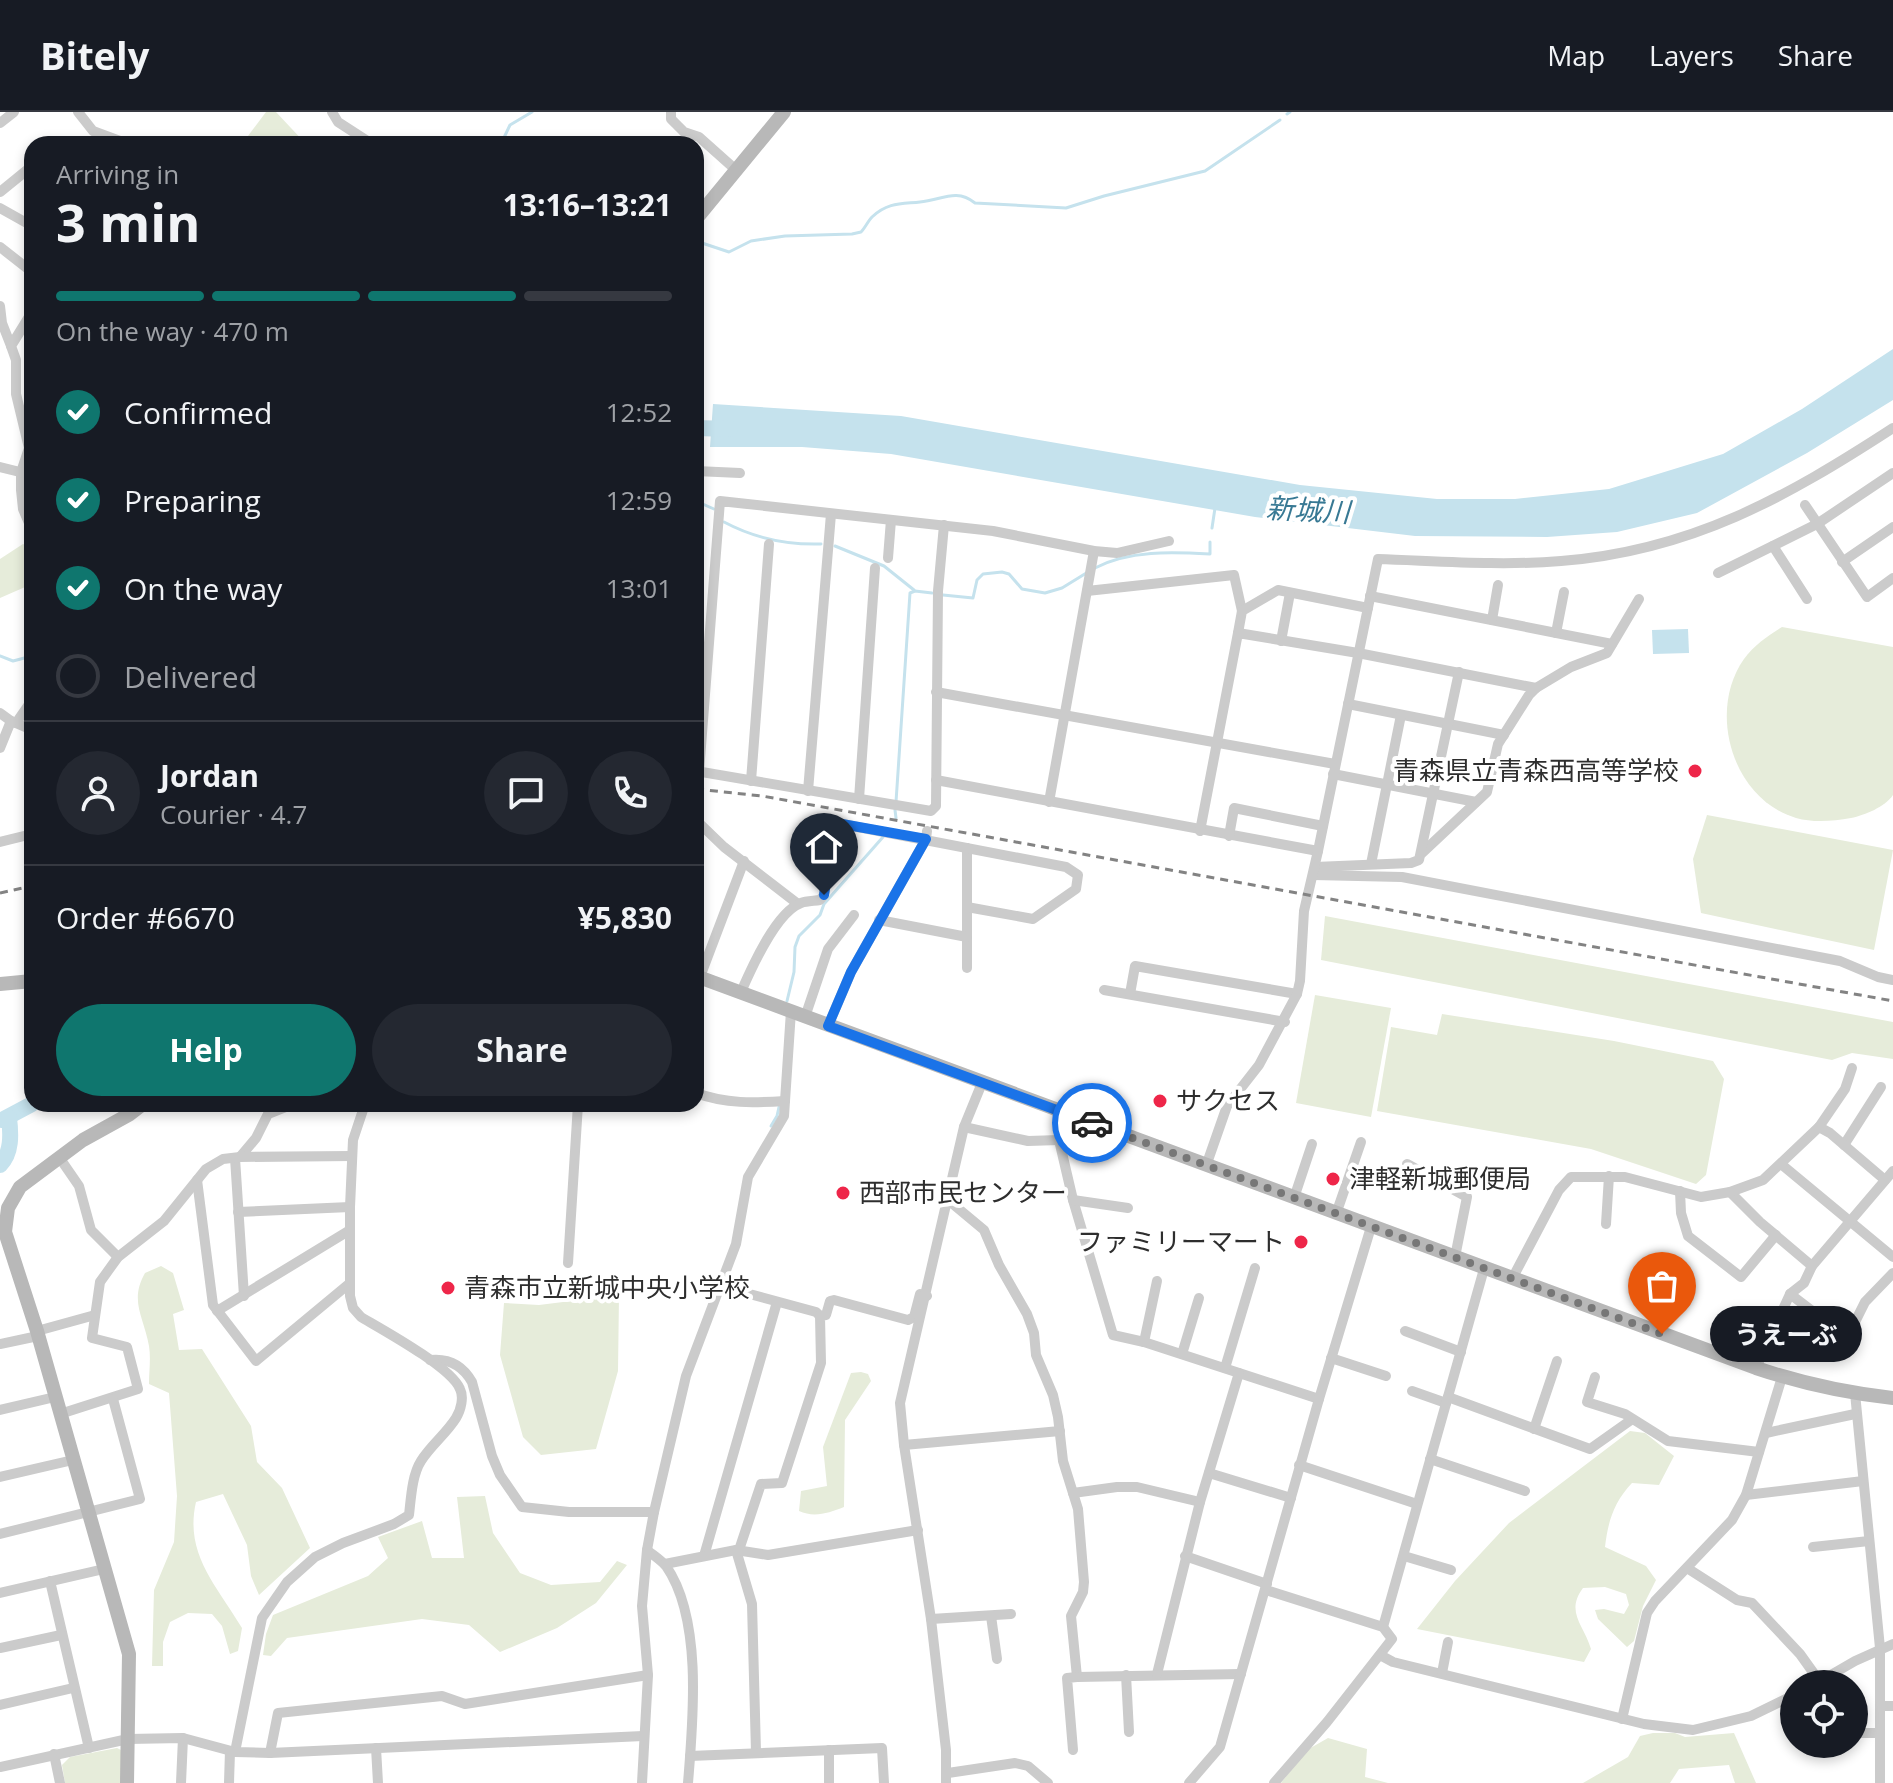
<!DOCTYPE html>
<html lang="en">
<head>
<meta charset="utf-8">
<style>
	body { margin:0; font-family:"Open Sans","Noto Sans JP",sans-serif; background:#242831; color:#f1f3f6; height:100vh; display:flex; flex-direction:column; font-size:30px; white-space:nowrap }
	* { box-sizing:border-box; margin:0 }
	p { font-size:26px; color:#9ea1a6 }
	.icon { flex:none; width:44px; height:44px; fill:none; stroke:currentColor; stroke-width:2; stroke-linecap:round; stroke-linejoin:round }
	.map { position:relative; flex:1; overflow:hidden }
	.panel { position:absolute; left:24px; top:24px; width:680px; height:976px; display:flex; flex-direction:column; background:#171b24; border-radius:24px; box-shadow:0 4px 12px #0003 }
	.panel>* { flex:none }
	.tools { position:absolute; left:1780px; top:1558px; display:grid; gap:16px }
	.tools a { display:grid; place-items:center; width:88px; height:88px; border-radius:50%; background:#171b24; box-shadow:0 4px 12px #0003; font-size:40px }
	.pin { position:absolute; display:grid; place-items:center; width:68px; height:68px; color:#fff; margin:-82px -34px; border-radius:50% 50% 50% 0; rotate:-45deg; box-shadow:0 0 8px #0007 }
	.pin .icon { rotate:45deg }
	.courier { position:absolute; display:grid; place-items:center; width:80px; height:80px; margin:-40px; border:6px solid #1a73e8; border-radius:50%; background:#fff; color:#222; box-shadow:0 2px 10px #0007 }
	.bubble { position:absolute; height:56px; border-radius:28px; background:#171b24; box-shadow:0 4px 12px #0003; font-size:26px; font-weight:700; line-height:56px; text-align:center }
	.summary em { font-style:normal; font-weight:700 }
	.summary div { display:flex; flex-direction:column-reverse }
	.summary { display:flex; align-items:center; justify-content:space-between; height:136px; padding:0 32px }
	h1 { font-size:52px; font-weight:700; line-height:60px }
	.bar { display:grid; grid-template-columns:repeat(4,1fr); gap:12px 8px; align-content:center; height:96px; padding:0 32px }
	.bar i { height:10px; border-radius:6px; background:#363941 }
	.bar .active { background:#0f766e }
	.bar p { grid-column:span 4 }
	.line { display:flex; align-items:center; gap:20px; padding:0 32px; border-top:2px solid #363941 }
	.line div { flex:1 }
	.round { display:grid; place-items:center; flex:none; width:84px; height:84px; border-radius:42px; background:#242831 }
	ol { padding:0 32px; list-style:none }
	li { display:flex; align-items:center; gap:24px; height:88px }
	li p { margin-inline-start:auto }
	li .icon { padding:8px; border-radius:50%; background:#0f766e; color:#fff; stroke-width:4 }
	li:last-child { color:#9ea1a6 }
	li i { width:44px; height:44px; border:4px solid #363941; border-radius:50% }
	.cta { display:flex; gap:16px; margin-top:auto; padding:16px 32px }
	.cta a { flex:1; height:92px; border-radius:48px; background:#0f766e; color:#fff; font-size:32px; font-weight:700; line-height:92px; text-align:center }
	.cta a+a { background:#242831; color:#f1f3f6 }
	header { display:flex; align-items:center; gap:48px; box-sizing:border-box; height:112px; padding:0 40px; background:#171b24; border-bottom:2px solid #363941 }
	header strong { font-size:38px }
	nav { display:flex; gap:44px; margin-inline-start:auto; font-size:28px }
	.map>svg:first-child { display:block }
	.green { fill:#e6ecda }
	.water { fill:#c5e2ed }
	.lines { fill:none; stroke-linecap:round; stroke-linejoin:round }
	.stream { stroke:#c5e2ed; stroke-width:3 }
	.river { stroke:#c5e2ed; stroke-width:16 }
	.street { stroke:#cbcbcb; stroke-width:10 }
	.secondary { stroke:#b8b8b8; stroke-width:14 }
	.rail { stroke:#838383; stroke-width:3; stroke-dasharray:8 6; stroke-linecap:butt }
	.done { stroke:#777; stroke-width:8; stroke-dasharray:0 14.4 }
	.route { stroke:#1a73e8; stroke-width:10 }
	.poi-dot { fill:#ee2649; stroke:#fff; stroke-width:3 }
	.labels { text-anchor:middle; stroke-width:8; stroke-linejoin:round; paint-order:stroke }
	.poi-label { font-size:26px; fill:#2e2e2e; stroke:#fff; text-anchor:start }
	.water-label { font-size:28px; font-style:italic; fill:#387994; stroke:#fff }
</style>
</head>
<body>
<header>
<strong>Bitely</strong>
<nav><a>Map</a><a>Layers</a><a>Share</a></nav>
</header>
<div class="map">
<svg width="1893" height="1671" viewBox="0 0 1893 1671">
	<rect width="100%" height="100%" fill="#fff"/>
	<g class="green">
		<polygon points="266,0 276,0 306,32 242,32"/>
		<polygon points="23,432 32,436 32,472 0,486 0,447"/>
		<path d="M1782 515 1893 535V683C1885 695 1865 703 1851 706 1833 709 1814 711 1796 706 1732 687 1707 599 1744 547 1754 533 1768 524 1782 515Z"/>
		<polygon points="1707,703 1893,738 1874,838 1701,801 1693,747"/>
		<polygon points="1325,804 1893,910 1893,947 1852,941 1832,948 1321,848"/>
		<polygon points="1315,883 1391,896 1371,1005 1296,991"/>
		<polygon points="1442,902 1614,929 1713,949 1724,967 1706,1063 1696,1072 1591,1037 1377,999 1391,915 1437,923"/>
		<path d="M161 1154 173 1161 184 1198 173 1202 179 1238 202 1237 251 1314 257 1350 282 1376 310 1436 259 1483 251 1464 247 1433 223 1382 196 1390C184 1442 217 1474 242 1516L238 1539 230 1542 222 1514 212 1502 188 1501 170 1510 163 1530V1554H152L154 1478 174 1430 177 1384 169 1281 149 1272C149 1260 151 1246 149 1234 144 1205 129 1189 145 1161Z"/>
		<polygon points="619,1183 618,1259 596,1337 541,1343 523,1325 500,1243 504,1191 539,1193"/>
		<path d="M861 1260 868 1262 871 1269 845 1308 844 1395C829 1401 814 1406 799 1399L801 1379 827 1374 823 1335 851 1261Z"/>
		<path d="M1630 1319 1645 1321 1674 1344 1659 1373 1632 1371C1614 1390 1608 1409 1605 1435L1646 1454 1656 1468 1643 1494 1634 1529 1627 1535 1598 1507 1595 1498 1604 1497 1624 1502 1629 1493 1626 1482 1605 1475 1583 1476C1565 1500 1584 1513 1591 1537L1584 1550 1417 1517 1455 1469 1509 1411Z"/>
		<polygon points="485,1384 493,1421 520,1461 551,1473 600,1470 617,1449 627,1453 596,1491 557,1516 500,1540 469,1513 422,1507 287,1526 271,1544 263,1543 266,1522 273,1503 368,1464 388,1446 378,1425 422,1409 432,1446 464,1446 457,1385"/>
		<polygon points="1653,1621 1675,1621 1685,1625 1734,1621 1756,1671 1735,1671 1729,1653 1679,1657 1670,1671 1583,1671 1628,1645 1640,1624"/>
		<polygon points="1328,1626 1367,1637 1365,1665 1388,1671 1281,1671 1307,1638"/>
		<polygon points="117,1636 121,1638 121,1671 65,1671 62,1653 70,1645"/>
	</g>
	<g class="water">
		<polygon points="1893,237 1893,288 1807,341 1697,401 1617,420 1547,425 1415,424 1255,405 891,342 802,335 710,335 713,292 901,304 1300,373 1437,387 1515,387 1609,377 1723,342 1802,297"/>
		<polygon points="1688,517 1689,541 1653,542 1652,518"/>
	</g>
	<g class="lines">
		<g class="stream">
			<polyline points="1287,2 1290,0"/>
			<polyline points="501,32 510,13 532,0"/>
			<path d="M699 126 702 131 729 140 751 129 785 124 852 122 861 120C865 116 868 109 872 105 888 90 902 92 920 90 942 88 956 76 975 91L1066 96 1104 84 1205 59 1280 8"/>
			<polyline points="696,389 714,397"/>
			<path d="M724 410C754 426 788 433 821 432"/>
			<polyline points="1212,416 1215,396"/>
			<polyline points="835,434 884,454 914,478"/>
			<path d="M1095 456C1129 438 1172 440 1210 442V430"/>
			<polyline points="943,483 973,486 977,468 983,462 1002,460 1009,462 1022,477 1045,481 1062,476 1088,460"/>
			<polyline points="0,544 13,549 32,544"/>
			<polyline points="896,690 910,481 915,479 932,481"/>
			<polyline points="895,698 896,706"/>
			<polyline points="787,889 794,860 795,835 799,824 820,803 824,792 883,725"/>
			<polyline points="771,1014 777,1004 779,995"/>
		</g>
		<g class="river">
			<polyline points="696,316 730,317"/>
			<polyline points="2,1008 32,992"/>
			<path d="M0 1053C12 1041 11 1022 9 1006"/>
		</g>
		<g class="street">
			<polyline points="78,0 93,19 128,32"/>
			<polyline points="332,0 338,10 372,32"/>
			<polyline points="671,0 671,7 684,20 699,25 736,58"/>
			<polyline points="0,11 14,0"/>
			<polyline points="0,80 32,54"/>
			<polyline points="0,96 32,114"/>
			<polyline points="0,135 32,160"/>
			<polyline points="0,194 2,211 11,234"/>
			<polyline points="32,200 11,234 16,248 16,282 29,336 21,360 21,378 23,397 32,418"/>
			<polyline points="0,355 32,363"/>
			<polyline points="696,359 740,361"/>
			<polyline points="1805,393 1867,485 1893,466"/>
			<polyline points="1773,434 1807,487"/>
			<polyline points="888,446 891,408"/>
			<polyline points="1842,450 1893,415"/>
			<polyline points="1718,461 1817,412 1893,361"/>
			<polyline points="1087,479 1234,463 1242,499"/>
			<polyline points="1370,484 1612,532"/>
			<polyline points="1492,508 1498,473"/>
			<polyline points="1238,521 1242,499 1278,478 1368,496"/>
			<polyline points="1556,521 1564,480"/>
			<polyline points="1281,529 1290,481"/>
			<polyline points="936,580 1335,652"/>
			<polyline points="1348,592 1504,623"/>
			<polyline points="0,601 11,609 32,618"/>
			<polyline points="16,611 32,588"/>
			<polyline points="0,636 11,609"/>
			<polyline points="696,659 931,699 936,694 938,479 944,413"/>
			<polyline points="699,660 720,389 993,419 1094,439 1117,441 1169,429"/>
			<polyline points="1333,662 1476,690"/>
			<polyline points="936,668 1318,739"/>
			<polyline points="751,669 769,432"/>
			<polyline points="808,679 831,402"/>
			<polyline points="859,687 875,456"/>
			<polyline points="1049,690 1094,439"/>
			<polyline points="698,710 724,735 798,792"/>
			<polyline points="1200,719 1238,521 1358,541 1536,576"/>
			<polyline points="1229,724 1234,696 1323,714"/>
			<polyline points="0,730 32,722"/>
			<polyline points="967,736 967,856"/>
			<polyline points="1422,741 1487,680 1498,632 1529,583 1536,576 1571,555 1607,541 1639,487"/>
			<polyline points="1371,752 1401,603"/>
			<polyline points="1315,755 1411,751 1419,748 1459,560"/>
			<polyline points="1313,763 1402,765 1840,849 1878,865 1893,868"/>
			<polyline points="879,808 967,825"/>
			<polyline points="700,865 744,749"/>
			<polyline points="1104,878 1285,910"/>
			<path d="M741 880C751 857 776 800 801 791 806 789 814 789 820 788L824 783 834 717 842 712 1066 755 1078 763 1076 777 1033 807 967 795"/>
			<polyline points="1130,882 1135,854 1297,882"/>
			<polyline points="805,905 828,837 854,803"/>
			<polyline points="828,914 851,860 926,727 927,719"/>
			<path d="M696 981C726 992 754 991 785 989"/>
			<polyline points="1069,1003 1059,1028 1073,1088 1113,1223 1144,1230 1319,1287"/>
			<polyline points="964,1015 1028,1029 1059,1028"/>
			<polyline points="1819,1015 1845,977 1852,956"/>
			<polyline points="1844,1033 1881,975"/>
			<polyline points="59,1045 79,1074 91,1118 118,1145"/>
			<polyline points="240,1045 256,1026 268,1002 293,992"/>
			<polyline points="235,1046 244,1184"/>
			<polyline points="1407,1052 1467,1085 1455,1145"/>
			<polyline points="1781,1052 1893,1145"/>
			<path d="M1206 1054 1227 994 1259 953 1297 882 1300 869 1304 799 1318 739 1378 447C1439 449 1501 454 1561 449 1691 439 1787 385 1893 316"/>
			<polyline points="197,1068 213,1193 256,1249 350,1171"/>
			<polyline points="1680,1079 1681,1101 1688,1124 1741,1165 1776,1123"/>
			<polyline points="1730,1080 1760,1110 1812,1154"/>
			<polyline points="1294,1086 1312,1032"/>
			<polyline points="948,1088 984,1118 999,1153 1027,1202 1034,1221 1036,1243 1053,1283 1058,1305 1063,1349 1078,1397 1084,1470 1083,1480 1071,1504 1077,1565 1241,1562"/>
			<polyline points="1073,1088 1128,1096"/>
			<polyline points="238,1100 350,1095"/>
			<polyline points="1336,1102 1361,1030"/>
			<polyline points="1606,1112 1609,1064"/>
			<polyline points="568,1151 578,992"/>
			<polyline points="1512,1167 1559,1078 1571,1065 1625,1065 1701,1085 1730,1080 1763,1068 1819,1015 1830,1021 1885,1068"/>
			<polyline points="720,1174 816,1200 820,1204"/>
			<polyline points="1790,1182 1841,1221 1854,1212 1865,1190 1893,1161"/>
			<polyline points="217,1199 350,1118"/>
			<polyline points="37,1219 95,1203"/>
			<polyline points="1405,1219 1461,1240"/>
			<polyline points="1144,1230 1157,1169"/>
			<polyline points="0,1232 38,1224"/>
			<polyline points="1182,1242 1199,1186"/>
			<polyline points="1331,1246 1386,1264"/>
			<path d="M430 1248C449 1246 463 1254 472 1270L492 1344 500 1363 522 1395 569 1400H654"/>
			<polyline points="1225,1256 1255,1156"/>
			<polyline points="1756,1256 1790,1182 1804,1171 1812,1154 1893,1059"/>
			<polyline points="1595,1265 1587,1290 1625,1302 1668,1329 1759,1340"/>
			<polyline points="1412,1279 1446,1291"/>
			<polyline points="1855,1281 1880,1536 1880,1671"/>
			<polyline points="1448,1285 1590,1337 1631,1308"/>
			<polyline points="0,1298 55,1285"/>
			<polyline points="60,1302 138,1277 127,1235 92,1226 100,1170 118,1145 164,1109 206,1057 223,1047 240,1045 352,1044"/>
			<polyline points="1534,1317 1557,1249"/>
			<polyline points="1766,1321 1855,1302"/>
			<polyline points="904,1333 1060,1319"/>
			<polyline points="1430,1347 1525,1379"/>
			<polyline points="1299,1353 1417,1392"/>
			<polyline points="1209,1361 1291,1386"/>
			<polyline points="0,1365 73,1348"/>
			<polyline points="1073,1381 1117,1375 1137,1375 1200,1390"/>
			<polyline points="1746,1383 1863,1369"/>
			<polyline points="0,1422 140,1387 113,1287"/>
			<polyline points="1813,1435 1869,1429"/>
			<path d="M647 1438C653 1443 661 1448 666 1454 703 1507 693 1609 688 1671"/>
			<polyline points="736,1438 752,1492 756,1640"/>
			<polyline points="739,1438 761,1372 782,1371 821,1251 820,1204 826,1203 830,1189 834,1188 908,1208 914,1205 920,1182 927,1184"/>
			<polyline points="704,1444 777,1190"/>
			<polyline points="1185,1444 1267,1472"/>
			<polyline points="1404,1444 1451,1458"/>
			<polyline points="665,1452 736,1438 768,1443 918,1418"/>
			<polyline points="1687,1456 1737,1488 1752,1491 1800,1542 1820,1570"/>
			<polyline points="50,1469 89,1636"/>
			<polyline points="1266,1478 1383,1515 1392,1527 1327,1610 1274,1671"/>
			<polyline points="0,1481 104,1457"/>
			<polyline points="991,1504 997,1547"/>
			<polyline points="931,1507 1011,1502"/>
			<polyline points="1383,1515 1484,1157"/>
			<polyline points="0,1536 61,1523"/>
			<polyline points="1380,1543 1393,1550 1644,1612 1693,1618 1751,1604 1794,1583"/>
			<polyline points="1442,1561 1448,1530"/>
			<polyline points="1157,1562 1200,1390 1239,1261"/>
			<polyline points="1126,1563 1129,1620"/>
			<polyline points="1817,1571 1855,1549 1893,1532"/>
			<polyline points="0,1593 73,1576"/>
			<polyline points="1881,1594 1893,1594"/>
			<polyline points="1622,1607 1647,1501 1655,1489 1732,1408 1746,1383 1782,1265"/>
			<polyline points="1792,1621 1794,1621"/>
			<polyline points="1854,1621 1880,1621"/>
			<polyline points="376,1636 378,1671"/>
			<polyline points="829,1638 829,1671"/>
			<polyline points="1073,1638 1067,1566 1077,1565"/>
			<path d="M235 1640 262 1506 287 1470 315 1445 343 1431 394 1412 409 1403C411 1386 412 1363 421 1349 431 1333 446 1322 456 1306 461 1298 464 1285 460 1277 451 1255 383 1218 361 1205L353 1196 350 1184V1095L353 1028 365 992"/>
			<polyline points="270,1641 278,1601 442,1584 465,1592 648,1563"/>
			<polyline points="54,1642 60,1671"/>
			<polyline points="690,1644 882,1636 884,1671"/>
			<polyline points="0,1655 128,1627 183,1626 235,1640 270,1641 643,1624"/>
			<polyline points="948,1661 1015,1651 1028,1654 1048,1671"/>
			<polyline points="181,1671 183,1626"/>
			<polyline points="229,1671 230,1639"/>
			<polyline points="642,1671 648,1563 642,1494 647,1438 654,1400 686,1264 736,1132 748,1065 784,1004 791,899"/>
			<polyline points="946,1671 946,1638 931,1507 904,1333 900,1291 964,1015 982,971"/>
			<polyline points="1189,1671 1220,1635 1319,1287 1371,1115"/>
		</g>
		<g class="secondary">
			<polyline points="696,107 784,0"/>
			<path d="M696 864 1756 1256C1801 1271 1846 1281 1893 1286"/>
			<polyline points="0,872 32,869"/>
			<polyline points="127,1671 129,1542 37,1219 5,1120 8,1096 20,1075 83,1028 130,1002 143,992"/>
		</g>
		<g class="rail">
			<polyline points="696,677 762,684 1893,889"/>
			<polyline points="0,781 32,774"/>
		</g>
	</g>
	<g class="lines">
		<polyline class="done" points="1092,1011 1662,1222"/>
		<polyline class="route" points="824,783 834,717 842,712 926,727 851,860 828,914 1092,1011"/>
	</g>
	<g class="poi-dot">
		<circle cx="1695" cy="659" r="8"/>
		<circle cx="1160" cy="989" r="8"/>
		<circle cx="1333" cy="1067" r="8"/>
		<circle cx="843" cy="1081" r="8"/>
		<circle cx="1301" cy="1130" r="8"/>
		<circle cx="448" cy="1176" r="8"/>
	</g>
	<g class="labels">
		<g class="poi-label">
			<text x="1679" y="668" text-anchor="end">青森県立青森西高等学校</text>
			<text x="1176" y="998">サクセス</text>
			<text x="1349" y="1076">津軽新城郵便局</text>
			<text x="859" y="1090">西部市民センター</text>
			<text x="1285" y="1139" text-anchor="end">ファミリーマート</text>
			<text x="464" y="1185">青森市立新城中央小学校</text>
		</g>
		<g class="water-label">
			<text transform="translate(1308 398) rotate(3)" y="10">新城川</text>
		</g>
	</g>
</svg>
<div class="tools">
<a><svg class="icon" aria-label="locate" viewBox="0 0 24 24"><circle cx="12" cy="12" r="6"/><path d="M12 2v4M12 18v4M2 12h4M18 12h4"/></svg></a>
</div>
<div class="pin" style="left:1662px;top:1222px;background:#ea580c"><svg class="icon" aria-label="bag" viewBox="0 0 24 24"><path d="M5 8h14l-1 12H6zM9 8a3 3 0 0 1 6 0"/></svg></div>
<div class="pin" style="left:824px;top:783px;background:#1f2937"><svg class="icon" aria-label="home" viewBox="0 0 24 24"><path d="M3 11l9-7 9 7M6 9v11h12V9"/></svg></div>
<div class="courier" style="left:1092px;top:1011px"><svg class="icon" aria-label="car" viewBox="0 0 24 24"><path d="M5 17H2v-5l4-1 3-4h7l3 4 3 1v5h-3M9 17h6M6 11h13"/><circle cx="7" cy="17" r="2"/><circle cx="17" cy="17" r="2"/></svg></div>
<div class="bubble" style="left:1710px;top:1194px;width:152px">うえーぶ</div>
<section class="panel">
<div class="summary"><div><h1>3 min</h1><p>Arriving in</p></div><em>13:16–13:21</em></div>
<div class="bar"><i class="active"></i><i class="active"></i><i class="active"></i><i></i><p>On the way · 470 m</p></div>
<ol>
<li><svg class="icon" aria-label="check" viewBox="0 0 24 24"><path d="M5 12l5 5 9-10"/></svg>Confirmed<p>12:52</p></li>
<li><svg class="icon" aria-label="check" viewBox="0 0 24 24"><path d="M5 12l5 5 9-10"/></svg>Preparing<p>12:59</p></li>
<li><svg class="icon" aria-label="check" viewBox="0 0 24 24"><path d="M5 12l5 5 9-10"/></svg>On the way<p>13:01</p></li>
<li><i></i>Delivered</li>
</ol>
<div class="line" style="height:144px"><a class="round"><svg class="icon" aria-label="person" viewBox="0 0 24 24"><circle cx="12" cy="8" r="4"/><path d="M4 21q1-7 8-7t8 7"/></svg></a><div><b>Jordan</b><p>Courier · 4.7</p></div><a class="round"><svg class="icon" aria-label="chat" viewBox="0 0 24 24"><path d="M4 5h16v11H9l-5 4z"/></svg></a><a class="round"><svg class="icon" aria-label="phone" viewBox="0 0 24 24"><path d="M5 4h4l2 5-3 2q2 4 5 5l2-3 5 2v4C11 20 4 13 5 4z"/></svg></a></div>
<div class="line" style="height:104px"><div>Order #6670</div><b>¥5,830</b></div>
<div class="cta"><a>Help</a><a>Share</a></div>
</section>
</div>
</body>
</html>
